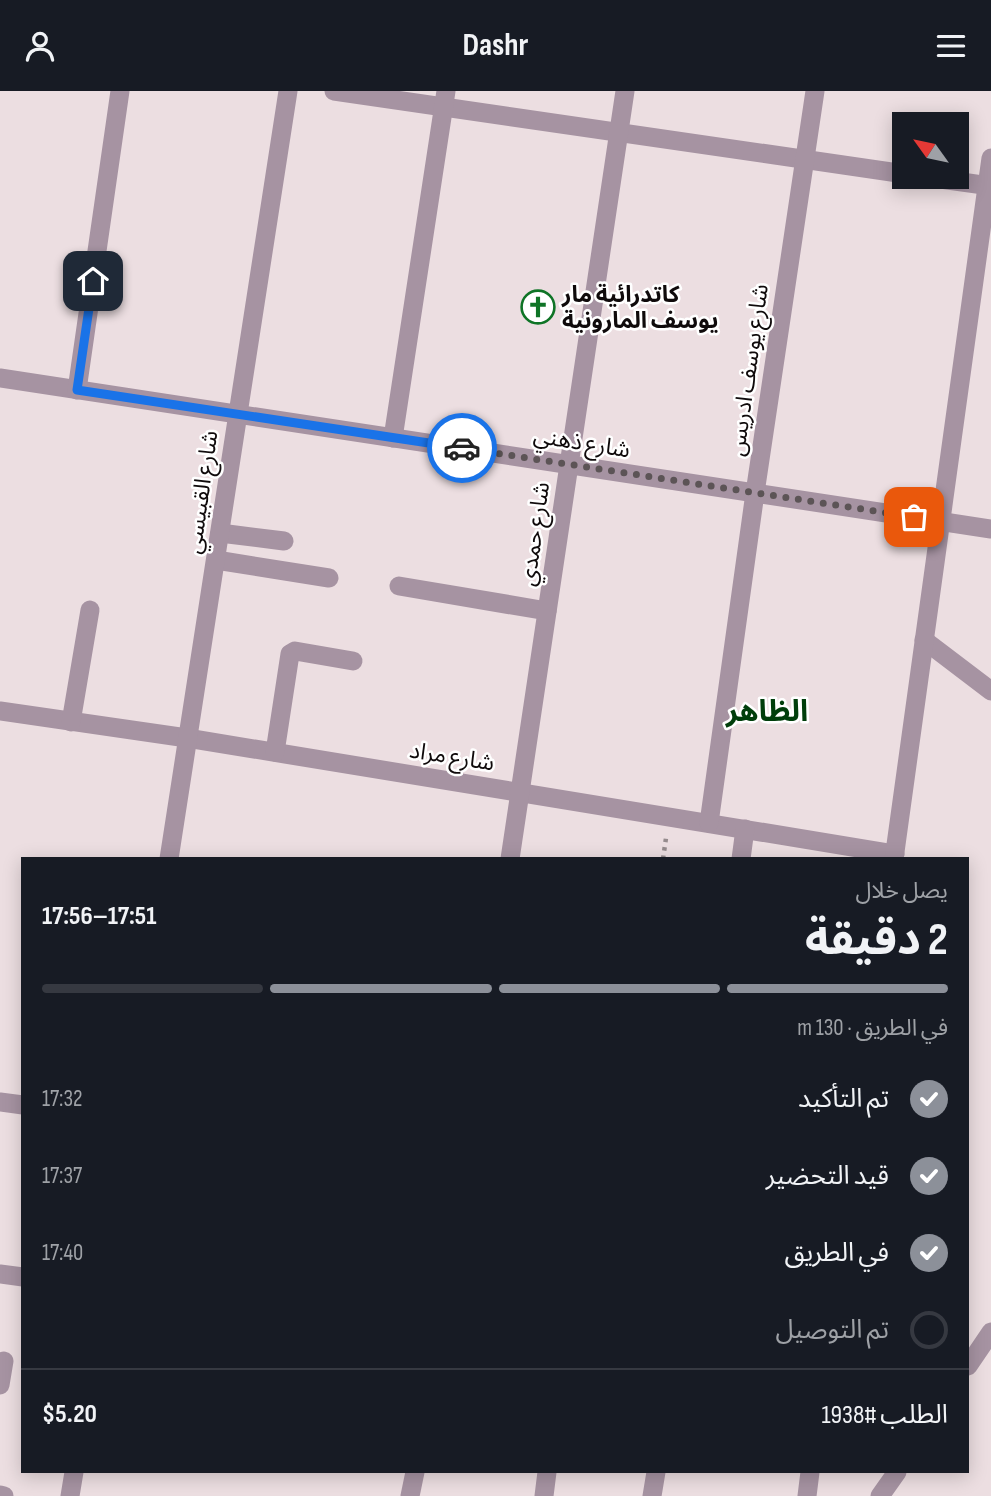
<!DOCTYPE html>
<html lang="ar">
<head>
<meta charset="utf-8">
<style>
	body { margin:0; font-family:"Sofia Sans Condensed","Noto Sans Arabic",sans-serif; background:#20242c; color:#f1f3f6; direction:rtl; height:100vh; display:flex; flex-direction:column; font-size:26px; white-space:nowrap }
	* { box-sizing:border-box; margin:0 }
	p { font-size:23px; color:#9ea1a6 }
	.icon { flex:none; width:38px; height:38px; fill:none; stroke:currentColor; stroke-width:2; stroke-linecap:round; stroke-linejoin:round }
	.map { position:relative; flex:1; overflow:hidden; direction:ltr }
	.drawer { position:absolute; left:21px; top:766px; width:948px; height:616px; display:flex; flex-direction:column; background:#171b24; border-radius:0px; box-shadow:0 4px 18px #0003; direction:rtl }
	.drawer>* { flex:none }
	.needle { width:46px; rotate:303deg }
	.controls { position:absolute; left:892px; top:21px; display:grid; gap:14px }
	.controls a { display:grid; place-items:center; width:77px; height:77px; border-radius:0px; background:#171b24; box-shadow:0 4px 18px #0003; font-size:35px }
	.pin { position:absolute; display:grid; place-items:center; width:60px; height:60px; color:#fff; margin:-30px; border-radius:14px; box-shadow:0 4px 10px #0006 }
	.courier { position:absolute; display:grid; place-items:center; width:70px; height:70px; margin:-35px; border:5px solid #1a73e8; border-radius:50%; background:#fff; color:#222; box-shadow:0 2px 9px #0007 }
	.overview em { font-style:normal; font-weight:700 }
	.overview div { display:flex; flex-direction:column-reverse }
	.overview { display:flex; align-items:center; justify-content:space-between; height:119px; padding:0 21px }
	h1 { font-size:46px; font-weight:700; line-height:52px }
	.bar { display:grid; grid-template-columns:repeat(4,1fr); gap:10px 7px; align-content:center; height:84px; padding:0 21px }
	.bar i { height:9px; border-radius:5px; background:#363941 }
	.bar .on { background:#8c9099 }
	.bar p { grid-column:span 4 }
	.line { display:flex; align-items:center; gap:18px; padding:0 21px; border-top:2px solid #363941 }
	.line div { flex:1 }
	ol { padding:0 21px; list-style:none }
	li { display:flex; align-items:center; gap:21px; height:77px }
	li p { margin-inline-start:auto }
	li .icon { padding:7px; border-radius:50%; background:#8c9099; color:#fff; stroke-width:4 }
	li:last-child { color:#9ea1a6 }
	li i { width:38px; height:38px; border:4px solid #363941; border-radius:50% }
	header { display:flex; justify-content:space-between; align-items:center; height:91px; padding:0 21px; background:#171b24; font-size:32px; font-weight:700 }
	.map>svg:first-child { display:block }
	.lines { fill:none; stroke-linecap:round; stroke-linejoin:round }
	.path { stroke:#958b8d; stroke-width:4.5; stroke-dasharray:3.5 5; stroke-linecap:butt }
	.minor { stroke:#a693a2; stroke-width:19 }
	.tertiary { stroke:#a693a2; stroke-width:19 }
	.done { stroke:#5c5456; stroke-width:7; stroke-dasharray:0 12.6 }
	.route { stroke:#1a73e8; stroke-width:9 }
	.labels { text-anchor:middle; stroke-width:5; stroke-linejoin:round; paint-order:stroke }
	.poi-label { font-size:23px; font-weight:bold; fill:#0f0a0b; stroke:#fff; text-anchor:start }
	.street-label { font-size:23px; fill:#0f0a0b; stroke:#fff }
	.district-label { font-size:30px; font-weight:bold; fill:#003e0b; stroke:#fff }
</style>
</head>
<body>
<header><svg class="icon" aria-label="menu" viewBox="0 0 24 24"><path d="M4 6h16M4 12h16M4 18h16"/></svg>Dashr<svg class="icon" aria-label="person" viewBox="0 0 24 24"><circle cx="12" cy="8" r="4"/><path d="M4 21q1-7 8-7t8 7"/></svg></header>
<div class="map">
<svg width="991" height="1405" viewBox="0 0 991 1405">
	<rect width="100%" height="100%" fill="#ecdee1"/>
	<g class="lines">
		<polyline class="path" points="663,768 666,747"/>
		<g class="minor">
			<polyline points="334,0 905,83"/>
			<polyline points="926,86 991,95"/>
			<polyline points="0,287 991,438"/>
			<polyline points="77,299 120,0"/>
			<polyline points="393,347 446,0"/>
			<polyline points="220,442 284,450"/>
			<polyline points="216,469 329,487"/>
			<polyline points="399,495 547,520"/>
			<polyline points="924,549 991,600"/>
			<polyline points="0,620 187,647 895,763"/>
			<polyline points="71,631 90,519"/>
			<polyline points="275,661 290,563 295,560 353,570"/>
			<polyline points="709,732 755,402 815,0"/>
			<polyline points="169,768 288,0"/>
			<polyline points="510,768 625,0"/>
			<polyline points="741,768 745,738"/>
			<polyline points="894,768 991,67"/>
			<polyline points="0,1011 23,1014"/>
			<polyline points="0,1183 23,1186"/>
			<polyline points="0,1294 4,1270"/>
			<polyline points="0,1404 4,1405"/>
			<polyline points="70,1405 74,1381"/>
			<polyline points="410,1405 415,1381"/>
			<polyline points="544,1405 547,1381"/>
			<polyline points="652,1405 656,1381"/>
			<polyline points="807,1405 810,1381"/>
		</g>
		<g class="tertiary">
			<polyline points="968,1275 991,1241"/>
			<polyline points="880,1405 897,1381"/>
		</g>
	</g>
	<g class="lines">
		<polyline class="done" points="462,357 914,426"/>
		<polyline class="route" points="93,190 77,299 462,357"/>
	</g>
	<defs>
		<symbol id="church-ring" viewBox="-11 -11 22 22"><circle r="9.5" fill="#fff" stroke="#0f7426" stroke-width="1.5"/><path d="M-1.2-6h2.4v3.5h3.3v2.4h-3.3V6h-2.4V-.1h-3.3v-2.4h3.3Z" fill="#0f7426"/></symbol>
	</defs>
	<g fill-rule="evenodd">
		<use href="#church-ring" x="519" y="197" width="38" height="38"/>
	</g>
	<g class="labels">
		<g class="poi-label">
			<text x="562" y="211">كاتدرائية مار<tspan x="562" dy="26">يوسف المارونية</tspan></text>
		</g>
		<g class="street-label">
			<text transform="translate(748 279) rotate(-82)" y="8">شارع يوسف ادريس</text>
			<text transform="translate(582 351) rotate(9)" y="8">شارع ذهني</text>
			<text transform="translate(201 401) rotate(-82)" y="8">شارع القبيسي</text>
			<text transform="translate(534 443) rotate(-82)" y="8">شارع حمدي</text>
			<text transform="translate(452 665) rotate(9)" y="8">شارع مراد</text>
		</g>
		<g class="district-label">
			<text x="767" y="630">الظاهر</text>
		</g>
	</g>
</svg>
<div class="controls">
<a><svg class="needle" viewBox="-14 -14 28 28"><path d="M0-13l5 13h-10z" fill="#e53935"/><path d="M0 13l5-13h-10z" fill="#9ea1a6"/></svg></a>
</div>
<div class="pin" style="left:914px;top:426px;background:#ea580c"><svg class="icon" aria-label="bag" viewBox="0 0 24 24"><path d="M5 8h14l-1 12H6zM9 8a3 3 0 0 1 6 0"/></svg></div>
<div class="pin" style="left:93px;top:190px;background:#1f2937"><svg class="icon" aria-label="home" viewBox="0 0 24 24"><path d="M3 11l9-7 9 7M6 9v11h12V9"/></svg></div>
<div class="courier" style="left:462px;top:357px"><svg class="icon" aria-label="car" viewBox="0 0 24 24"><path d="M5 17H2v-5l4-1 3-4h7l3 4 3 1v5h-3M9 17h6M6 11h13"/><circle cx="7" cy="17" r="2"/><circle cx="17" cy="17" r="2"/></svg></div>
<section class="drawer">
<div class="overview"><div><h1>2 دقيقة</h1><p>يصل خلال</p></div><em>17:51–17:56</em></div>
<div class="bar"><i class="on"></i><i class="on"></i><i class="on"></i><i></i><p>في الطريق · 130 m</p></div>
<ol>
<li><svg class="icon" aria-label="check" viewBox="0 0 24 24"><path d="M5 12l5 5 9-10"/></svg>تم التأكيد<p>17:32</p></li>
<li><svg class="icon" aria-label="check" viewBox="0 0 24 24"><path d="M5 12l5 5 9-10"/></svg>قيد التحضير<p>17:37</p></li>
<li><svg class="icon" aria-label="check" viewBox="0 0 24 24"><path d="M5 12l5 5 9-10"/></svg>في الطريق<p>17:40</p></li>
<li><i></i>تم التوصيل</li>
</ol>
<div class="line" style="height:91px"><div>الطلب #1938</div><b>$5.20</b></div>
</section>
</div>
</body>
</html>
